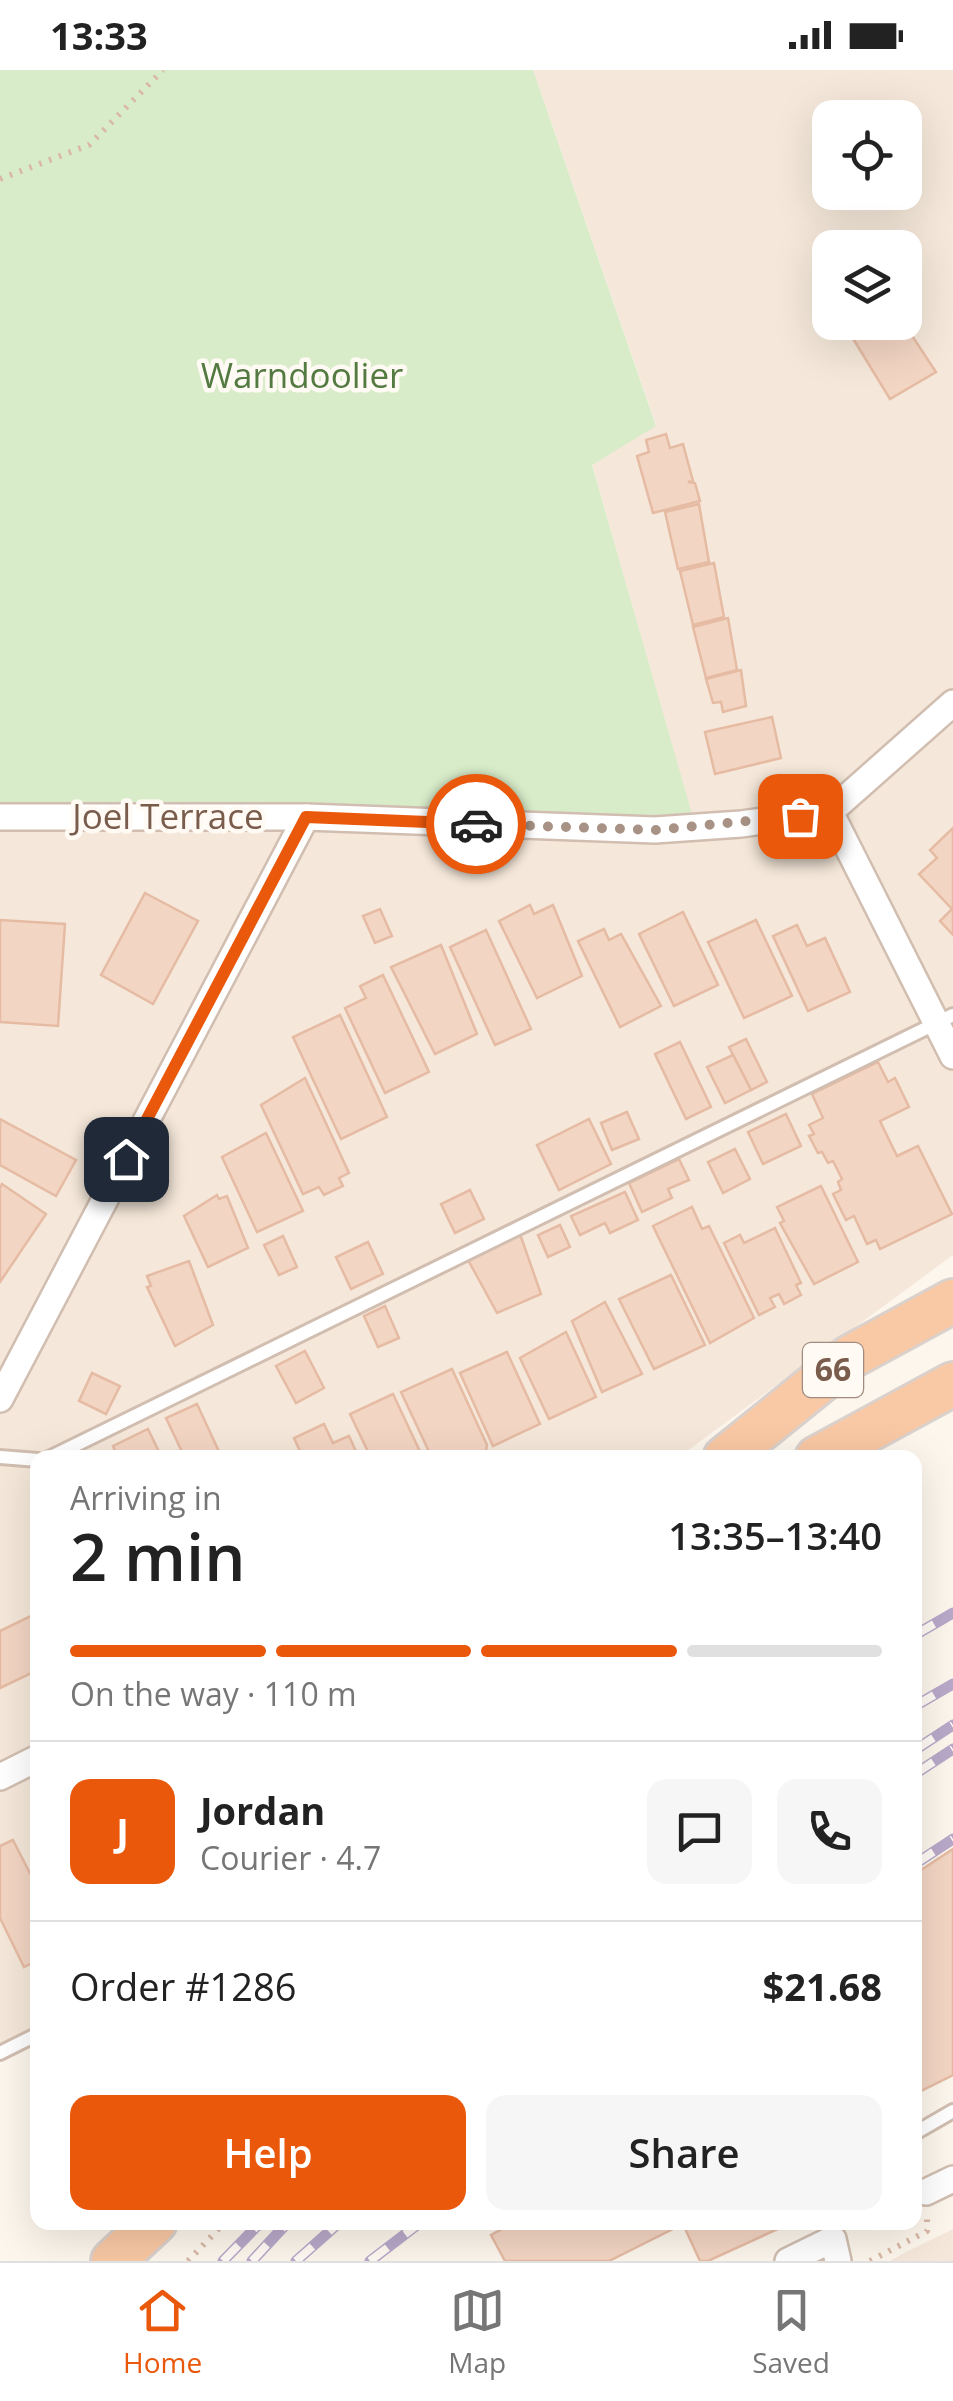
<!DOCTYPE html>
<html lang="en">
<head>
<meta charset="utf-8">
<style>
	body { margin:0; font-family:"Open Sans",sans-serif; background:#f6f6f6; color:#222; height:100vh; display:flex; flex-direction:column; font-size:38px; white-space:nowrap }
	* { box-sizing:border-box; margin:0 }
	p { font-size:32px; color:#767676 }
	.icon { flex:none; width:55px; height:55px; fill:none; stroke:currentColor; stroke-width:2; stroke-linecap:round; stroke-linejoin:round }
	.map { position:relative; flex:1; overflow:hidden }
	.details { position:absolute; left:30px; top:1380px; width:892px; height:780px; display:flex; flex-direction:column; background:#fff; border-radius:20px; box-shadow:0 10px 40px #0002 }
	.details>* { flex:none }
	.tools { position:absolute; left:812px; top:30px; display:grid; gap:20px }
	.tools a { display:grid; place-items:center; width:110px; height:110px; border-radius:20px; background:#fff; box-shadow:0 10px 40px #0002; font-size:50px }
	.pin { position:absolute; display:grid; place-items:center; width:85px; height:85px; color:#fff; margin:-42px; border-radius:20px; box-shadow:0 5px 15px #0006 }
	.courier { position:absolute; display:grid; place-items:center; width:100px; height:100px; margin:-50px; border:8px solid #ea580c; border-radius:50%; background:#fff; color:#222; box-shadow:0 2px 12px #0007 }
	.head em { font-style:normal; font-weight:600 }
	.head div { display:flex; flex-direction:column-reverse }
	.head { display:flex; align-items:center; justify-content:space-between; height:170px; padding:0 40px }
	h1 { font-size:65px; font-weight:600; line-height:75px }
	.bar { display:grid; grid-template-columns:repeat(4,1fr); gap:15px 10px; align-content:center; height:120px; padding:0 40px }
	.bar i { height:12px; border-radius:8px; background:#e0e0e0 }
	.bar .current { background:#ea580c }
	.bar p { grid-column:span 4 }
	.line { display:flex; align-items:center; gap:25px; padding:0 40px; border-top:2px solid #e0e0e0 }
	.line div { flex:1 }
	.round { display:grid; place-items:center; flex:none; width:105px; height:105px; border-radius:20px; background:#f6f6f6 }
	.action { display:flex; gap:20px; margin-top:auto; padding:20px 40px }
	.action a { flex:1; height:115px; border-radius:20px; background:#ea580c; color:#fff; font-size:40px; font-weight:600; line-height:115px; text-align:center }
	.action a+a { background:#f6f6f6; color:#222 }
	.status { display:flex; justify-content:space-between; align-items:center; height:70px; padding:0 50px; background:#fff; direction:ltr }
	.status svg { height:28px; fill:currentColor }
	.dock { display:flex; justify-content:space-around; align-items:center; height:140px; border-top:2px solid #e0e0e0; background:#fff; font-size:28px; color:#767676 }
	.dock a { display:grid; justify-items:center; gap:5px }
	.dock .current { color:#ea580c }
	.map>svg:first-child { display:block }
	.residential { fill:#f5e8da; fill-rule:evenodd }
	.green { fill:#d8ecc9 }
	.building { fill:#f3d5c3; stroke:#e6bba3; stroke-width:2.5 }
	.lines { fill:none; stroke-linecap:round; stroke-linejoin:round }
	.service-casing { stroke:#d1beb0; stroke-width:18 }
	.minor-casing { stroke:#d1beb0; stroke-width:30 }
	.trunk-casing { stroke:#dad1cd; stroke-width:48 }
	.path { stroke:#d9b8a5; stroke-width:6; stroke-dasharray:2.5 8; stroke-linecap:butt }
	.service { stroke:#fff; stroke-width:12 }
	.minor { stroke:#fff; stroke-width:25 }
	.trunk { stroke:#f9c8a4; stroke-width:42 }
	.rail-casing { stroke:#b9a8c9; stroke-width:11 }
	.rail { stroke:#fffaf3; stroke-width:8; stroke-dasharray:22; stroke-linecap:butt }
	.done { stroke:#a89285; stroke-width:10; stroke-dasharray:0 18 }
	.route { stroke:#ea580c; stroke-width:12 }
	.labels { text-anchor:middle; stroke-width:9; stroke-linejoin:round; paint-order:stroke }
	.shield { fill:#fffaf3; stroke:#a28b7f; stroke-width:2.5 }
	.shield-label { font-size:32px; font-weight:bold; fill:#7a5c4d }
	.park-label { font-size:35px; fill:#537a41; stroke:#fffaf3 }
	.street-label { font-size:35px; fill:#7a5c4d; stroke:#fffaf3 }
</style>
</head>
<body>
<div class="status"><b>13:33</b><svg viewBox="0 0 49 12"><path d="M0 12V9h3v3zM5 12V6h3v6zM10 12V3h3v9zM15 12V0h3v12zM26 1h20v11H26zM47 4h2v5h-2z"/></svg></div>
<div class="map">
<svg width="953" height="2191" viewBox="0 0 953 2191">
	<rect width="100%" height="100%" fill="#fdf6ec"/>
	<g class="residential">
		<path d="M533 0H953V1185L679 1387 38 1388 37 1958 0 1979V745L691 744 592 394 656 355ZM830 48H905V122H830ZM830 178H905V252H830Z"/>
		<polygon points="953,2159 953,2191 890,2191 908,2181"/>
	</g>
	<polygon class="green" points="0,0 533,0 656,356 592,395 692,744 741,754 0,747"/>
	<g class="building">
		<polygon points="864,252 903,252 936,302 890,329 849,262"/>
		<polygon points="666,364 670,378 683,374 693,411 688,412 695,413 700,431 653,443 637,386 649,382 646,370"/>
		<polygon points="699,434 709,492 678,499 665,442"/>
		<polygon points="714,493 724,547 693,555 680,501"/>
		<polygon points="728,548 737,600 706,608 693,557"/>
		<polygon points="741,600 746,636 723,642 721,632 713,633 706,609"/>
		<polygon points="772,647 781,688 715,704 705,662"/>
		<polygon points="953,758 953,865 940,851 952,839 919,804 937,788 930,780"/>
		<polygon points="145,823 198,851 153,934 101,905"/>
		<polygon points="530,835 534,844 553,835 582,906 537,928 499,851"/>
		<polygon points="380,839 392,866 375,873 363,846"/>
		<polygon points="683,842 718,915 674,936 639,864"/>
		<polygon points="0,850 65,854 58,956 0,952"/>
		<polygon points="756,850 792,926 744,948 708,872"/>
		<polygon points="797,855 807,876 825,868 850,922 808,941 773,866"/>
		<polygon points="604,859 609,870 621,864 661,936 620,957 578,871"/>
		<polygon points="486,860 531,959 495,975 450,877"/>
		<polygon points="441,875 477,964 435,984 391,897"/>
		<polygon points="383,905 429,1002 385,1023 345,938 366,928 360,916"/>
		<polygon points="340,945 387,1047 341,1069 293,967"/>
		<polygon points="746,969 767,1012 751,1020 729,977"/>
		<polygon points="680,972 711,1037 686,1049 655,984"/>
		<polygon points="733,985 751,1020 725,1033 707,997"/>
		<polygon points="878,992 888,1012 895,1008 909,1037 880,1051 897,1086 918,1076 952,1144 880,1179 876,1170 867,1174 854,1146 846,1150 833,1124 841,1120 838,1112 842,1109 833,1091 828,1093 822,1082 818,1083 809,1066 814,1064 809,1055 823,1048 812,1024"/>
		<polygon points="305,1008 349,1103 339,1108 343,1116 324,1125 319,1117 303,1124 261,1035"/>
		<polygon points="627,1042 639,1069 612,1080 601,1053"/>
		<polygon points="786,1044 801,1076 763,1094 748,1062"/>
		<polygon points="0,1049 76,1090 56,1126 0,1095"/>
		<polygon points="589,1049 611,1094 559,1120 537,1075"/>
		<polygon points="266,1063 303,1141 257,1162 222,1087"/>
		<polygon points="735,1079 750,1109 723,1123 708,1092"/>
		<polygon points="679,1089 689,1110 668,1119 672,1128 642,1142 629,1113"/>
		<polygon points="2,1114 46,1144 0,1212 0,1118"/>
		<polygon points="821,1116 858,1192 814,1214 780,1153 784,1151 777,1137"/>
		<polygon points="470,1120 484,1149 455,1163 441,1134"/>
		<polygon points="625,1122 638,1150 610,1163 605,1153 580,1165 571,1146"/>
		<polygon points="217,1125 219,1129 227,1126 248,1178 208,1197 184,1146"/>
		<polygon points="692,1137 702,1159 709,1156 754,1248 710,1273 653,1156"/>
		<polygon points="560,1155 570,1177 548,1187 538,1165"/>
		<polygon points="775,1158 801,1213 796,1215 801,1225 784,1234 779,1224 770,1228 775,1237 759,1245 724,1173 740,1165 744,1173"/>
		<polygon points="520,1164 541,1224 497,1243 467,1188"/>
		<polygon points="283,1166 297,1197 279,1205 264,1175"/>
		<polygon points="368,1172 383,1204 351,1219 336,1187"/>
		<polygon points="189,1191 213,1255 175,1276 147,1217 151,1216 147,1206"/>
		<polygon points="671,1205 705,1275 654,1299 619,1229"/>
		<polygon points="605,1232 642,1304 602,1322 572,1251"/>
		<polygon points="385,1236 399,1268 378,1277 364,1246"/>
		<polygon points="566,1262 596,1327 549,1349 520,1288"/>
		<polygon points="305,1281 324,1318 296,1333 276,1296"/>
		<polygon points="507,1282 540,1354 493,1376 460,1303"/>
		<polygon points="452,1299 487,1375 486,1381 473,1388 432,1388 401,1322"/>
		<polygon points="92,1303 120,1316 106,1344 79,1331"/>
		<polygon points="393,1324 423,1388 371,1388 350,1344"/>
		<polygon points="197,1334 222,1388 185,1388 166,1348"/>
		<polygon points="324,1354 333,1373 349,1366 359,1388 303,1388 294,1368"/>
		<polygon points="148,1359 162,1388 118,1388 113,1376"/>
		<polygon points="31,1546 38,1561 38,1600 0,1618 0,1561"/>
		<polygon points="13,1770 38,1819 38,1890 24,1897 0,1848 0,1776"/>
		<polygon points="953,1779 953,2005 915,2024 915,1804"/>
		<polygon points="515,2152 670,2152 673,2159 609,2191 505,2191 491,2165"/>
		<polygon points="682,2152 793,2152 708,2191 700,2191"/>
	</g>
	<g class="lines">
		<defs>
			<g id="service">
				<polyline points="0,1387 38,1390"/>
				<polyline points="49,1388 953,945"/>
				<polyline points="0,1983 38,1964"/>
				<polyline points="915,2063 953,2041"/>
			</g>
			<g id="minor">
				<polyline points="830,742 953,986"/>
				<polyline points="0,747 306,747 655,760 741,754 830,742 953,633"/>
				<polyline points="0,1329 306,747"/>
				<polyline points="0,1707 38,1688"/>
				<polyline points="926,2122 953,2109"/>
				<polyline points="788,2191 833,2169 838,2191"/>
			</g>
			<g id="trunk">
				<polyline points="725,1388 850,1287 953,1231"/>
				<polyline points="817,1388 953,1314"/>
				<polyline points="113,2191 155,2152"/>
			</g>
		</defs>
		<use href="#service" class="service-casing"/>
		<use href="#minor" class="minor-casing"/>
		<use href="#trunk" class="trunk-casing"/>
		<g class="path">
			<polyline points="0,109 89,75 163,0"/>
			<polyline points="188,2191 225,2152"/>
			<polyline points="870,2191 927,2161 927,2149"/>
		</g>
		<use href="#service" class="service"/>
		<use href="#minor" class="minor"/>
		<use href="#trunk" class="trunk"/>
		<defs>
			<g id="rail">
				<polyline points="915,1565 953,1543"/>
				<polyline points="915,1636 953,1614"/>
				<polyline points="915,1680 953,1655"/>
				<polyline points="915,1704 953,1679"/>
				<polyline points="915,1794 953,1769"/>
				<polyline points="223,2191 261,2152"/>
				<polyline points="252,2191 288,2152"/>
				<polyline points="296,2191 340,2152"/>
				<polyline points="370,2191 421,2152"/>
			</g>
		</defs>
		<use href="#rail" class="rail-casing"/>
		<use href="#rail" class="rail"/>
	</g>
	<g class="lines">
		<polyline class="done" points="476,754 655,760 800,746"/>
		<polyline class="route" points="126,1089 306,747 476,754"/>
	</g>
	<g class="labels">
		<rect class="shield" x="803" y="1273" width="60" height="54" rx="8"/>
		<g class="shield-label">
			<text x="833" y="1311">66</text>
		</g>
		<g class="park-label">
			<text x="302" y="318">Warndoolier</text>
		</g>
		<g class="street-label">
			<text x="168" y="759">Joel Terrace</text>
		</g>
	</g>
</svg>
<div class="tools">
<a><svg class="icon" aria-label="locate" viewBox="0 0 24 24"><circle cx="12" cy="12" r="6"/><path d="M12 2v4M12 18v4M2 12h4M18 12h4"/></svg></a>
<a><svg class="icon" aria-label="layers" viewBox="0 0 24 24"><path d="M12 4l9 5-9 5-9-5zM3 14l9 5 9-5"/></svg></a>
</div>
<div class="pin" style="left:800px;top:746px;background:#ea580c"><svg class="icon" aria-label="bag" viewBox="0 0 24 24"><path d="M5 8h14l-1 12H6zM9 8a3 3 0 0 1 6 0"/></svg></div>
<div class="pin" style="left:126px;top:1089px;background:#1f2937"><svg class="icon" aria-label="home" viewBox="0 0 24 24"><path d="M3 11l9-7 9 7M6 9v11h12V9"/></svg></div>
<div class="courier" style="left:476px;top:754px"><svg class="icon" aria-label="car" viewBox="0 0 24 24"><path d="M5 17H2v-5l4-1 3-4h7l3 4 3 1v5h-3M9 17h6M6 11h13"/><circle cx="7" cy="17" r="2"/><circle cx="17" cy="17" r="2"/></svg></div>
<section class="details">
<div class="head"><div><h1>2 min</h1><p>Arriving in</p></div><em>13:35–13:40</em></div>
<div class="bar"><i class="current"></i><i class="current"></i><i class="current"></i><i></i><p>On the way · 110 m</p></div>
<div class="line" style="height:180px"><b class="round" style="background:#ea580c;color:#fff">J</b><div><b>Jordan</b><p>Courier · 4.7</p></div><a class="round"><svg class="icon" aria-label="chat" viewBox="0 0 24 24"><path d="M4 5h16v11H9l-5 4z"/></svg></a><a class="round"><svg class="icon" aria-label="phone" viewBox="0 0 24 24"><path d="M5 4h4l2 5-3 2q2 4 5 5l2-3 5 2v4C11 20 4 13 5 4z"/></svg></a></div>
<div class="line" style="height:130px"><div>Order #1286</div><b>$21.68</b></div>
<div class="action"><a>Help</a><a>Share</a></div>
</section>
</div>
<nav class="dock">
<a class="current"><svg class="icon" aria-label="home" viewBox="0 0 24 24"><path d="M3 11l9-7 9 7M6 9v11h12V9"/></svg>Home</a>
<a><svg class="icon" aria-label="map" viewBox="0 0 24 24"><path d="M3 6l6-2 6 2 6-2v14l-6 2-6-2-6 2zM9 4v14M15 6v14"/></svg>Map</a>
<a><svg class="icon" aria-label="saved" viewBox="0 0 24 24"><path d="M7 4h10v16l-5-4-5 4z"/></svg>Saved</a>
</nav>
</body>
</html>
